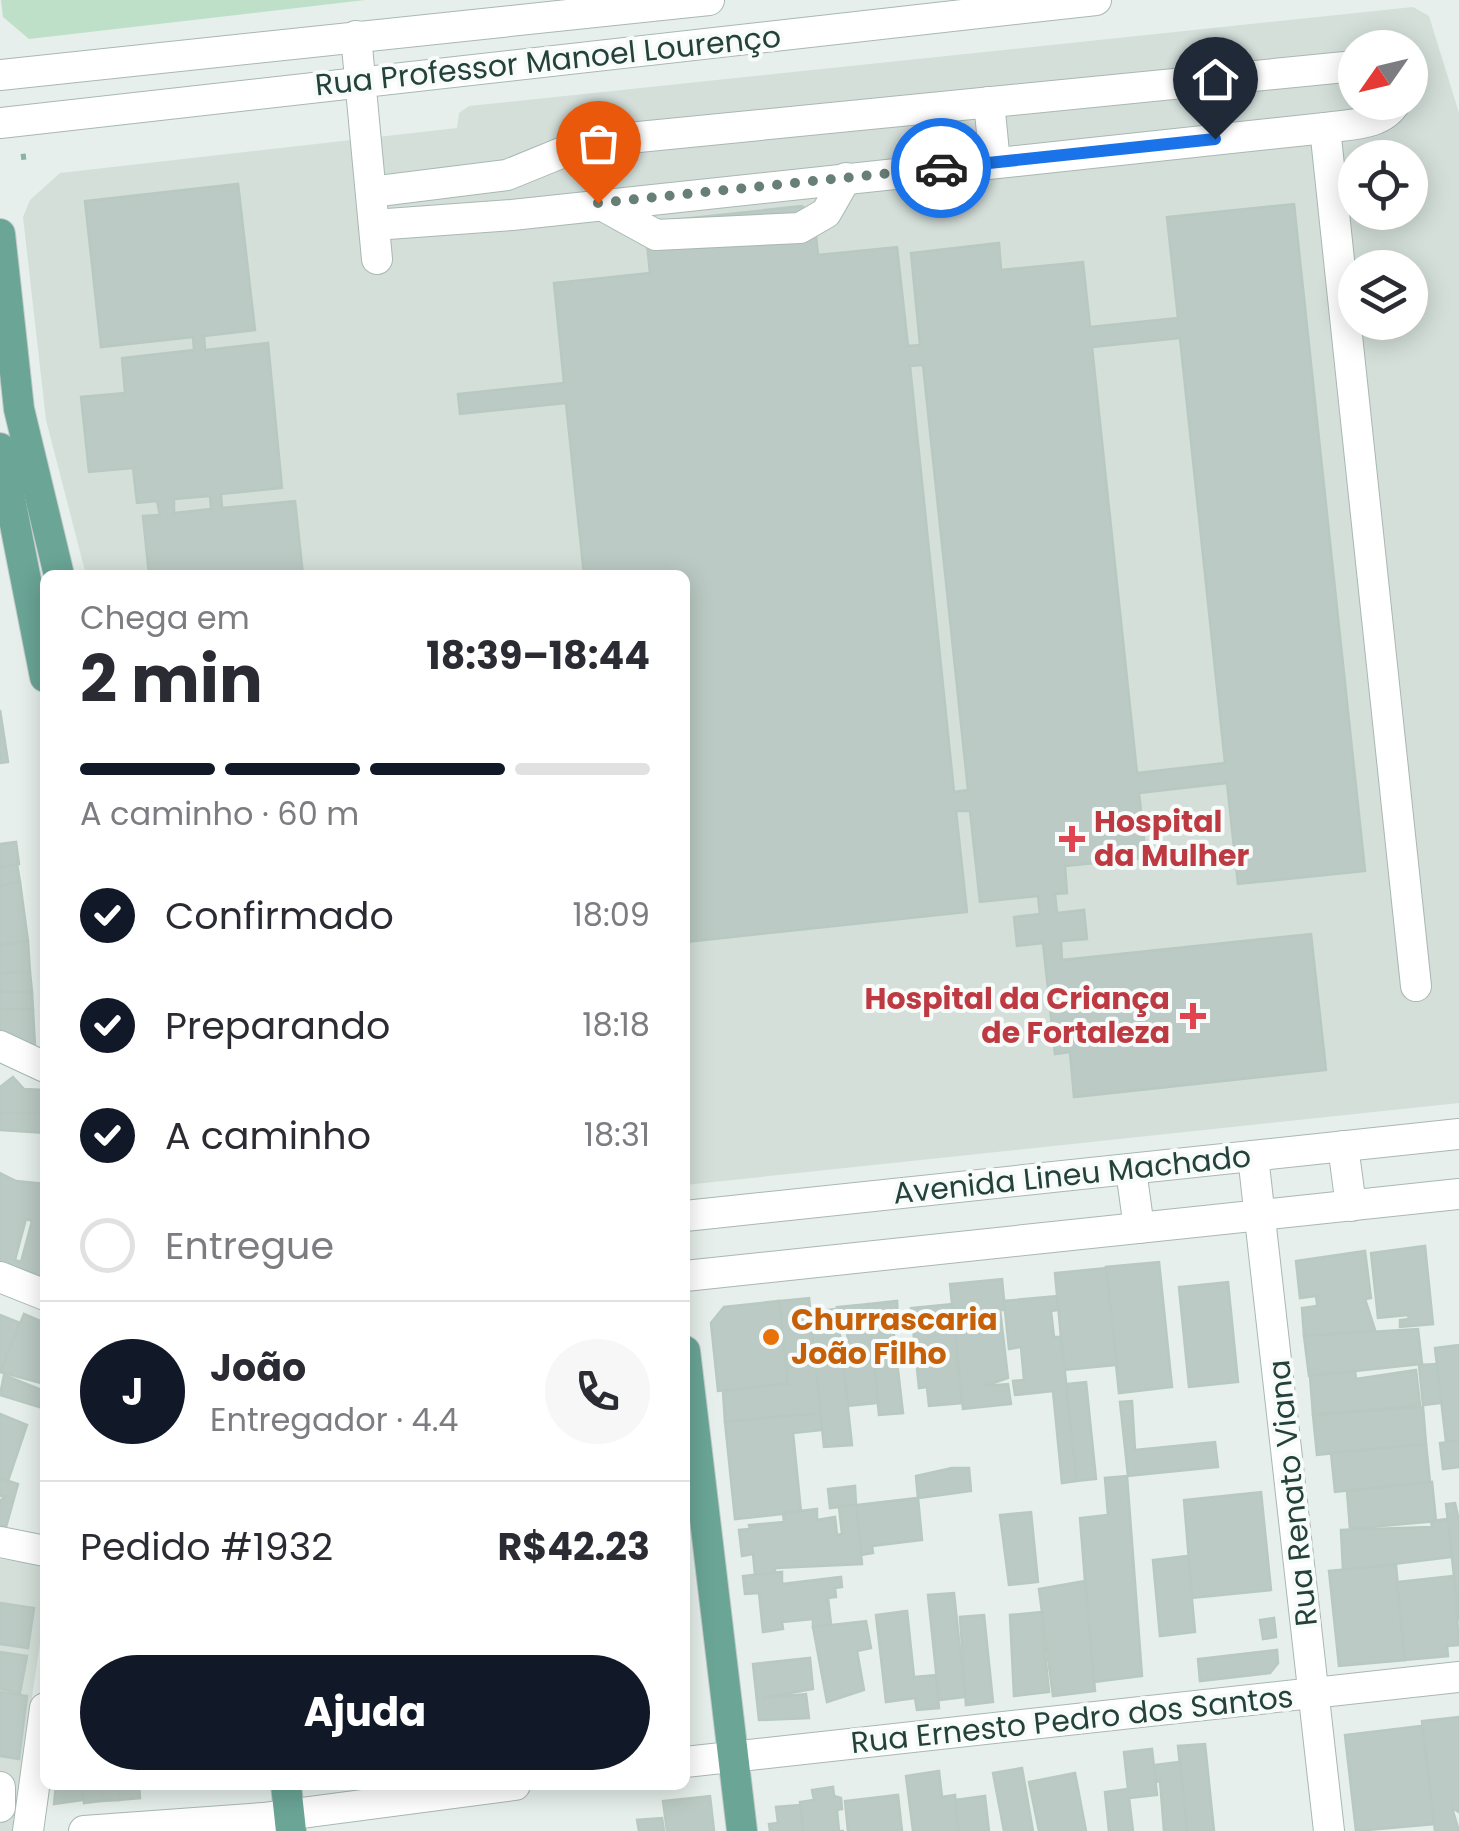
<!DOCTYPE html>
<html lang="pt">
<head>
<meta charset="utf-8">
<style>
	body { margin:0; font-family:Poppins,sans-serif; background:#f7f7f7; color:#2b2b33; height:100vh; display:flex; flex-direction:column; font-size:38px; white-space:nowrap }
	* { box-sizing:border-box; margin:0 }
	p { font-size:32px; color:#7c7c81 }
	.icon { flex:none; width:55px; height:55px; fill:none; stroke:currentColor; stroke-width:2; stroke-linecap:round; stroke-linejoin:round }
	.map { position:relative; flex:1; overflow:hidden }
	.side { position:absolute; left:40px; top:570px; width:650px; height:1220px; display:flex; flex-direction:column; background:#fff; border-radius:15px; box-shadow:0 5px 25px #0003 }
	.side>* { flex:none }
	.needle { width:65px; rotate:236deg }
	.tools { position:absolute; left:1338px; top:30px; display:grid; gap:20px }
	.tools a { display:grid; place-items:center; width:90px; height:90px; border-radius:50%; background:#fff; box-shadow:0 5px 25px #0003; font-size:50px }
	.pin { position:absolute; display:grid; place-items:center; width:85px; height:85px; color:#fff; margin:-102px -42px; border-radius:50% 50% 50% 0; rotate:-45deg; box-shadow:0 0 10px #0007 }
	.pin .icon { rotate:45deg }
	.courier { position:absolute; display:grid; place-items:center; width:100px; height:100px; margin:-50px; border:8px solid #1a73e8; border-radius:50%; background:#fff; color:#222; box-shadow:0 2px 12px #0007 }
	.headline em { font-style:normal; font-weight:700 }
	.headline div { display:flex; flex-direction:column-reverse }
	.headline { display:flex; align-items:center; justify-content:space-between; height:170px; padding:0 40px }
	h1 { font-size:65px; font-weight:700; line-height:75px }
	.bar { display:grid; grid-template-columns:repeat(4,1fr); gap:15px 10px; align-content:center; height:120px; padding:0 40px }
	.bar i { height:12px; border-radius:8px; background:#e1e1e2 }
	.bar .current { background:#111827 }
	.bar p { grid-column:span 4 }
	.line { display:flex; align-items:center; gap:25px; padding:0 40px; border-top:2px solid #e1e1e2 }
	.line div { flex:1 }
	.round { display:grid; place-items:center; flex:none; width:105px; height:105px; border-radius:52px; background:#f7f7f7 }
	ol { padding:0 40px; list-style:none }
	li { display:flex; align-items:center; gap:30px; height:110px }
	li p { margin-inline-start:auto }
	li .icon { padding:10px; border-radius:50%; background:#111827; color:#fff; stroke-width:4 }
	li:last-child { color:#7c7c81 }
	li i { width:55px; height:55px; border:5px solid #e1e1e2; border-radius:50% }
	.button { display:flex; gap:20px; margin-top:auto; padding:20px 40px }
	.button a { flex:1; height:115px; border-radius:60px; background:#111827; color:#fff; font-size:40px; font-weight:700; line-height:115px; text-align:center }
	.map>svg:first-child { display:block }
	.built { fill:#d4dfda; fill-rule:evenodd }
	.green { fill:#bfe0c8 }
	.building { fill:#bbcac4; stroke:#b8c9c2; stroke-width:2.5; fill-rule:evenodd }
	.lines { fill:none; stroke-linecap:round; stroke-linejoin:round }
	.minor-casing { stroke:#a8b8b2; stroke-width:32 }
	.major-casing { stroke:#c2cac8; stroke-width:32 }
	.path { stroke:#86b3a5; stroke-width:6; stroke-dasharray:5 8; stroke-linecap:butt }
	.minor { stroke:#fff; stroke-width:30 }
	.major { stroke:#6aa596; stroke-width:30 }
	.done { stroke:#687f78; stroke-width:10; stroke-dasharray:0 18 }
	.route { stroke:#1a73e8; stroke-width:12 }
	.health-dot { fill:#e0444e; stroke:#f7fbf9; stroke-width:4 }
	.food-dot { fill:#e8710a; stroke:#f7fbf9; stroke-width:4 }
	.labels { text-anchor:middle; stroke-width:8; stroke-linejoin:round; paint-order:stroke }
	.street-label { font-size:30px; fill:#24423a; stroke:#f7fbf9 }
	.health-label { font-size:30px; font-weight:bold; fill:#be3a42; stroke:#f7fbf9; text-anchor:start }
	.food-label { font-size:30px; font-weight:bold; fill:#c56008; stroke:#f7fbf9; text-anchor:start }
</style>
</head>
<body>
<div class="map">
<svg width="1459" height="1831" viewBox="0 0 1459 1831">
	<rect width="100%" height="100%" fill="#e6efeb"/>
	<g class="built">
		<path d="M1413 7 1429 16 1459 113V1103L685 1185V575H86L46 420 23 217 30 200 60 173 457 128 459 113 469 106ZM1355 48H1410V102H1355ZM1355 158H1410V212H1355ZM1355 268H1410V322H1355Z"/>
		<polygon points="0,1559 45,1564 45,1610 12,1831 0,1831"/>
	</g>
	<polygon class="green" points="1,0 365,0 29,39 3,17"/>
	<g class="building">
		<path d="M238 184 255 330 204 336 205 350 268 343 282 488 221 494 222 508 295 501 303 575H149L143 516 160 515 157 501 137 503 133 468 89 472 81 397 125 393 122 358 194 350 193 337 101 347 85 201ZM210 496 211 509 174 513V499Z"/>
		<path d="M1294 204 1365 871 1238 884 1227 783 1139 793 1146 858 1065 866 1067 893 1055 894 1057 913 1084 910 1087 939 1061 941 1062 960 1311 934 1326 1070 1074 1097 1070 1052 1055 1054 1043 943 1017 946 1014 917 1040 914 1038 896 980 902 970 811H956L967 912 685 942V575H584L566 403 460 414 458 394 564 383 554 283 650 273 646 234 655 222 802 206 814 216 818 255 897 247 908 346 920 345 911 253 999 243 1001 270 1083 262 1090 327 1178 318 1167 217ZM1180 338 1225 763 1137 773 1092 347ZM923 365 968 790 954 792 910 366Z"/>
		<polygon points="0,710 8,762 0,763"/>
		<polygon points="16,842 19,864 0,868 0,844"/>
		<polygon points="17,864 20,882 0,886 0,868"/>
		<polygon points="20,882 28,941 0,945 0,886"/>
		<polygon points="28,941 30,972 0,973 0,945"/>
		<polygon points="30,972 32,992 0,992 0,973"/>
		<polygon points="0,992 32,992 33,1010 0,1009"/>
		<polygon points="0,1009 33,1010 35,1047 0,1036"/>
		<polygon points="13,1077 24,1089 44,1090 45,1113 0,1113 0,1087"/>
		<polygon points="0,1113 45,1113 45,1133 0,1130"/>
		<path d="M0 1173 16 1181 45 1184V1277L0 1262ZM26 1219 32 1221 21 1262 15 1260Z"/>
		<polygon points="1425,1246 1433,1324 1400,1327 1400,1320 1409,1319 1408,1315 1378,1318 1371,1253"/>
		<polygon points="1365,1251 1371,1298 1365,1299 1375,1330 1304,1336 1302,1308 1317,1306 1317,1303 1316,1296 1300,1298 1296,1261"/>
		<polygon points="1159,1262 1172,1387 1119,1393 1106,1267"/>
		<polygon points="1106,1268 1117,1365 1064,1370 1055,1273"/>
		<polygon points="1002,1279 1005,1310 1000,1310 1008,1378 985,1386 1008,1384 1011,1404 963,1409 950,1284"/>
		<polygon points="1228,1282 1238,1382 1189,1387 1179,1287"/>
		<polygon points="1057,1296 1058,1310 1051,1311 1054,1337 1061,1337 1077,1481 1062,1483 1053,1391 1015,1395 1013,1381 1024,1380 1021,1347 1009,1349 1004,1301"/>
		<polygon points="809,1298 816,1365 786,1367 779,1301"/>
		<polygon points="779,1301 788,1384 718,1391 711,1323 724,1307"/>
		<polygon points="897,1301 898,1319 892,1319 903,1413 879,1415 868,1304"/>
		<polygon points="868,1304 878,1403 848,1406 844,1366 851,1366 846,1324 839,1324 837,1307"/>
		<polygon points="952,1304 962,1403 929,1406 927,1387 919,1388 911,1308"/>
		<polygon points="837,1309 852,1445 824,1447 810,1312"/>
		<polygon points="24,1314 45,1323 45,1384 0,1372"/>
		<polygon points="0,1315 20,1323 0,1373"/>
		<polygon points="1418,1329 1422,1364 1309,1376 1304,1336"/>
		<polygon points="1459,1345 1459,1441 1446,1442 1435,1348"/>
		<polygon points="1437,1364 1441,1403 1423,1405 1419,1365"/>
		<polygon points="816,1365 820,1413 725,1422 723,1391 788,1384 786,1367"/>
		<polygon points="1416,1370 1420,1405 1313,1415 1310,1376 1355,1371 1356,1379"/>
		<polygon points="4,1375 44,1391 39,1407 0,1395"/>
		<polygon points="1086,1382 1096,1479 1077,1481 1066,1384"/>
		<polygon points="1132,1401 1135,1450 1215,1442 1218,1467 1128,1476 1120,1402"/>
		<polygon points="1423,1407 1426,1444 1317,1455 1313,1415"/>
		<polygon points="820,1413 822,1430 793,1433 801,1512 735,1519 725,1422"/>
		<polygon points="0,1414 27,1425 8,1481 0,1478"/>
		<polygon points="1459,1441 1459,1467 1443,1469 1440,1443"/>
		<polygon points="1426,1444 1430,1482 1335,1492 1331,1453"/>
		<polygon points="952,1468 969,1468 971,1491 918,1498 916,1476"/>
		<polygon points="1127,1476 1142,1676 1093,1682 1080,1518 1108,1515 1105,1478"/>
		<polygon points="0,1478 18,1484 6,1527 0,1526 0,1501 6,1496 0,1496"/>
		<polygon points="1432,1482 1436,1521 1350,1529 1347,1491"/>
		<polygon points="855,1486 856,1505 830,1508 828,1489"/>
		<polygon points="1261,1492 1271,1590 1192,1598 1184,1500"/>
		<polygon points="918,1498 922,1540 872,1546 873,1553 861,1555 856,1505"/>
		<polygon points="1455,1503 1459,1521 1459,1621 1446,1504"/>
		<polygon points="856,1505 862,1564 775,1568 775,1572 755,1575 753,1554 742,1556 739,1530 750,1529 749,1525 784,1522 783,1513 817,1509 817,1520 835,1517 837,1535 842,1534 839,1507"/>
		<polygon points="1031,1512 1038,1582 1009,1585 1000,1515"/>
		<polygon points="1448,1519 1452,1557 1343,1570 1341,1530 1432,1527 1431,1521"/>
		<polygon points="1188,1556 1195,1632 1160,1636 1153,1560"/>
		<polygon points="1396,1565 1405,1660 1339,1666 1329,1571"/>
		<polygon points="782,1572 782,1584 841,1577 842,1587 835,1588 836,1597 828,1598 831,1624 813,1627 813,1619 782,1622 783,1629 763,1632 759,1593 745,1594 743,1576"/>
		<polygon points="1454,1576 1459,1645 1447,1646 1448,1656 1405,1660 1397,1582"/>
		<polygon points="1085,1581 1095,1691 1053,1696 1039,1589"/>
		<polygon points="954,1593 965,1697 939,1700 928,1595"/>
		<polygon points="0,1603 34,1608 28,1648 0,1644"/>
		<polygon points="907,1611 914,1677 936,1675 939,1708 917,1710 915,1698 886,1702 876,1615"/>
		<polygon points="1041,1612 1049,1692 1014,1696 1010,1615"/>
		<polygon points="984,1615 993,1702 966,1705 960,1617"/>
		<polygon points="1274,1618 1276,1637 1263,1639 1260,1620"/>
		<polygon points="866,1621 871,1648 857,1651 864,1690 827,1702 813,1627"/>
		<polygon points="1277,1650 1278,1663 1270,1673 1200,1681 1198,1659"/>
		<polygon points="0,1652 27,1656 20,1693 0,1689"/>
		<polygon points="810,1658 813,1689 762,1698 806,1694 809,1718 759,1720 753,1664"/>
		<polygon points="0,1692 27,1696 19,1759 0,1756"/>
		<polygon points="1459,1717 1459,1812 1452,1808 1459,1831 1435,1831 1422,1721"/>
		<polygon points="1422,1726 1434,1824 1356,1831 1345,1735"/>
		<polygon points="1205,1744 1214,1831 1187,1831 1178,1746"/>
		<polygon points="1152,1749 1157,1795 1129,1798 1133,1831 1109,1831 1105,1792 1128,1789 1124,1752"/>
		<polygon points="1180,1762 1187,1831 1164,1831 1160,1781 1156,1782 1154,1765"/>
		<polygon points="1022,1768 1033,1831 1004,1831 993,1773"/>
		<polygon points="939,1771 942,1797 955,1795 959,1831 913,1831 906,1776"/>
		<polygon points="1075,1773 1086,1831 1039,1831 1029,1782"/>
		<polygon points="56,1785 83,1785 83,1800 54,1804"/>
		<polygon points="83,1785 102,1785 102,1801 84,1803"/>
		<polygon points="102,1785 119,1785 119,1800 102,1801"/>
		<polygon points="119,1785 139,1785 140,1798 119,1800"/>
		<polygon points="833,1787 834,1796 841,1798 842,1809 837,1810 839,1831 844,1831 803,1831 800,1802 814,1800 812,1790"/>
		<polygon points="898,1795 902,1831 848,1831 845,1801"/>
		<polygon points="710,1796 714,1831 667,1831 663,1801"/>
		<polygon points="985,1796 989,1831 959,1831 955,1800"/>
		<polygon points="800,1805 803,1831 770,1831 769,1824 778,1823 776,1807"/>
		<polygon points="662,1818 664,1831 639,1831 637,1820"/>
	</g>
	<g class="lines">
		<defs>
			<g id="minor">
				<polyline points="356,36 377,259"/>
				<polyline points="0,75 709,0"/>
				<polyline points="989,102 995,163"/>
				<polyline points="0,123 1096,0"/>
				<polyline points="1325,128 1416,986"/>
				<polyline points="371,192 507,175 588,142 1355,66"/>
				<polyline points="598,203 656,235 800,228 826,213 846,178"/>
				<path d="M374 225 512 215 1325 128C1350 124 1382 126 1396 102"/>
				<polyline points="0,1046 45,1067"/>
				<polyline points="1343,1146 1351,1206"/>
				<polyline points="1253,1156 1329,1831"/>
				<polyline points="1131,1170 1139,1228"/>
				<polyline points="685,1216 1459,1134"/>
				<polyline points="685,1276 1459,1194"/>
				<polyline points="0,1277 45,1295"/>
				<polyline points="0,1542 45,1551"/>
				<polyline points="685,1762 1459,1677"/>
				<polyline points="0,1787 0,1807"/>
				<polyline points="28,1831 45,1708"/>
				<polyline points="84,1831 263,1818 515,1785"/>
			</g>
			<g id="major">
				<polyline points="0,234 19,409 59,575"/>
				<polyline points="0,448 45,677"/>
				<polyline points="685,1351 742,1831"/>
				<polyline points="286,1785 291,1831"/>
			</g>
		</defs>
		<use href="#minor" class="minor-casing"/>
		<use href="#major" class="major-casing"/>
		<polyline class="path" points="21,157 30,156"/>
		<use href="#minor" class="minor"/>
		<use href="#major" class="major"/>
	</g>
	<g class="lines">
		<polyline class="done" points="598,203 941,168"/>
		<polyline class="route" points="941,168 1215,139"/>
	</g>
	<g class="health-dot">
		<path d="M1067 824h10v10h10v10h-10v10h-10v-10h-10v-10h10z"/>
		<path d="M1188 1001h10v10h10v10h-10v10h-10v-10h-10v-10h10z"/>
	</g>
	<circle class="food-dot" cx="771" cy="1337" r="10"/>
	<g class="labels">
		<g class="street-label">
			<text transform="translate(548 61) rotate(-6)" y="10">Rua Professor Manoel Lourenço</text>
			<text transform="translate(1072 1175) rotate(-6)" y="10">Avenida Lineu Machado</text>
			<text transform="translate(1293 1493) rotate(-96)" y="10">Rua Renato Viana</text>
			<text transform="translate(1072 1720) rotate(-6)" y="10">Rua Ernesto Pedro dos Santos</text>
		</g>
		<g class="health-label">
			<text x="1094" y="832">Hospital<tspan x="1094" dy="34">da Mulher</tspan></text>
			<text x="1170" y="1009" text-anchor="end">Hospital da Criança<tspan x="1170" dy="34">de Fortaleza</tspan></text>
		</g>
		<g class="food-label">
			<text x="791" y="1330">Churrascaria<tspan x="791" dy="34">João Filho</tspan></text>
		</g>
	</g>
</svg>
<div class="tools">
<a><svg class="needle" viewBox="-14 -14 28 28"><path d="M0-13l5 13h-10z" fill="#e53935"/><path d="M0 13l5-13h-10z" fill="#7c7c81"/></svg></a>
<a><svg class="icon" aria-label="locate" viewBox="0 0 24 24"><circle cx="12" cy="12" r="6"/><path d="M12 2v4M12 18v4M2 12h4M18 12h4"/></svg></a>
<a><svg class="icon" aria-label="layers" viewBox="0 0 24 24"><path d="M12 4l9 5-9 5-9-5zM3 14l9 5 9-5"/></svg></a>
</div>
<div class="pin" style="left:598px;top:203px;background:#ea580c"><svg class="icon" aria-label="bag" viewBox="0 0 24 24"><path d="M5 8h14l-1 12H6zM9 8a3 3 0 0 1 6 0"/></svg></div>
<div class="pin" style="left:1215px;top:139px;background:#1f2937"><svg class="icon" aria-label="home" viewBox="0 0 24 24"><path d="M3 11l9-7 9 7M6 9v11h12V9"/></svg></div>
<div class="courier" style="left:941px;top:168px"><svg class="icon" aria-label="car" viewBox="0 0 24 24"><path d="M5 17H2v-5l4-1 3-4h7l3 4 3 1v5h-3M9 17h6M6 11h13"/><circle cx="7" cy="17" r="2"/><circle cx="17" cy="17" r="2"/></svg></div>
<section class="side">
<div class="headline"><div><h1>2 min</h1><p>Chega em</p></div><em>18:39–18:44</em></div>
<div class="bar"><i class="current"></i><i class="current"></i><i class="current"></i><i></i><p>A caminho · 60 m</p></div>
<ol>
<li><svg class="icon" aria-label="check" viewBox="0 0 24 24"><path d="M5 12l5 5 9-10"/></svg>Confirmado<p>18:09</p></li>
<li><svg class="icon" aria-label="check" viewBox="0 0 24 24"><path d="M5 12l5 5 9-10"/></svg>Preparando<p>18:18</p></li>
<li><svg class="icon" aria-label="check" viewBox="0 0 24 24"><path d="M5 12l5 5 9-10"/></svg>A caminho<p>18:31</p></li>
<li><i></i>Entregue</li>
</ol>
<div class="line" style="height:180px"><b class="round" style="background:#111827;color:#fff">J</b><div><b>João</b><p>Entregador · 4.4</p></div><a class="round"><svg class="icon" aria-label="phone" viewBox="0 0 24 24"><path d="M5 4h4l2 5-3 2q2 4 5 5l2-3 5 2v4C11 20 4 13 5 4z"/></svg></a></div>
<div class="line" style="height:130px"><div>Pedido #1932</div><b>R$42.23</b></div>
<div class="button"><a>Ajuda</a></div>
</section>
</div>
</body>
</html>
